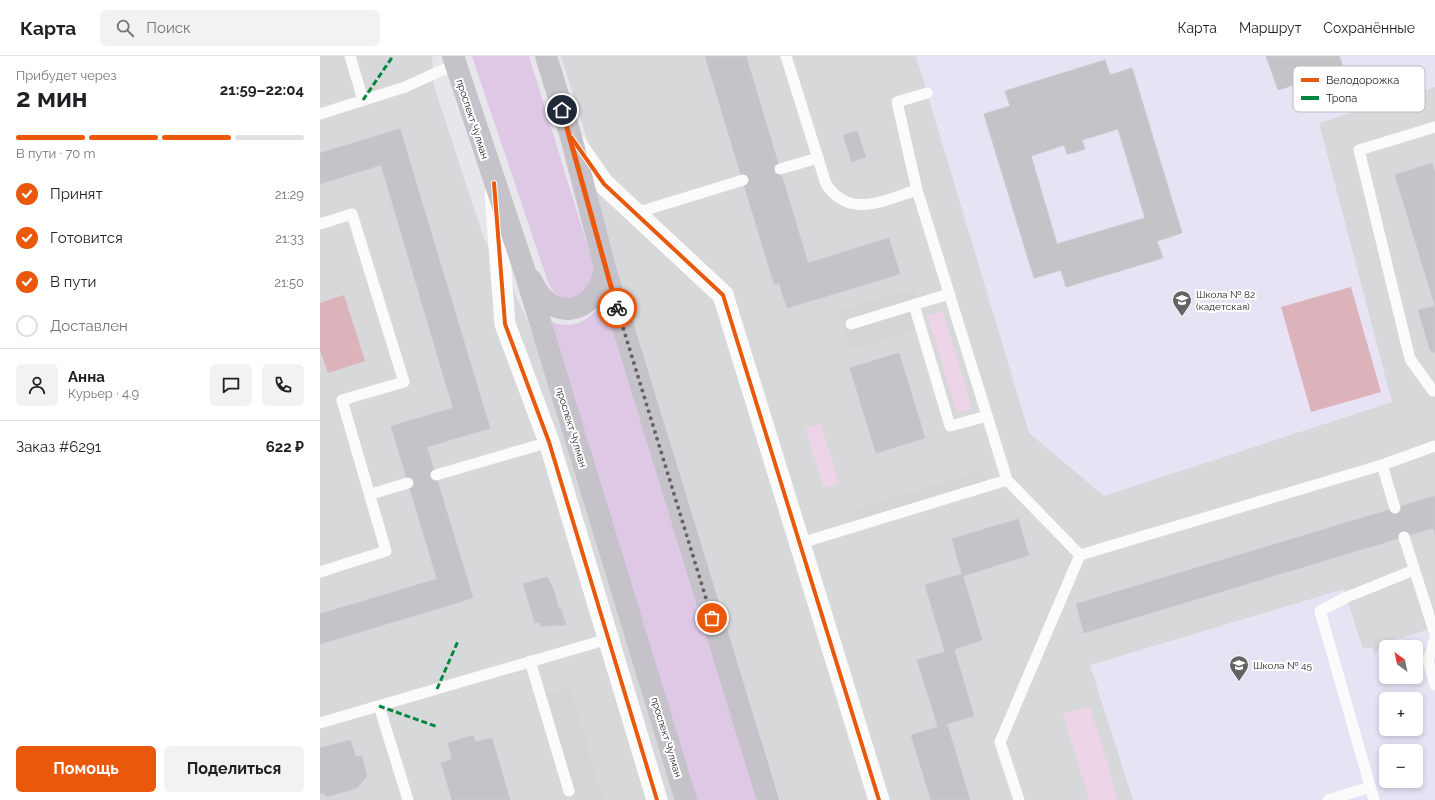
<!DOCTYPE html>
<html lang="ru">
<head>
<meta charset="utf-8">
<style>
	body { margin:0; font-family:Raleway,sans-serif; background:#f2f2f2; color:#202124; height:100vh; display:flex; flex-direction:column; font-size:15px; white-space:nowrap }
	* { box-sizing:border-box; margin:0 }
	p { font-size:13px; color:#757577 }
	.icon { flex:none; width:22px; height:22px; fill:none; stroke:currentColor; stroke-width:2; stroke-linecap:round; stroke-linejoin:round }
	.map { position:relative; flex:1; overflow:hidden }
	.panel { display:flex; flex-direction:column; background:#fff; width:320px }
	.panel>* { flex:none }
	.needle { width:26px; rotate:327deg }
	.controls { position:absolute; left:1059px; top:584px; display:grid; gap:8px }
	.controls a { display:grid; place-items:center; width:44px; height:44px; border-radius:6px; background:#fff; box-shadow:0 2px 6px #0003; font-size:20px }
	.pin { position:absolute; display:grid; place-items:center; width:34px; height:34px; color:#fff; margin:-17px; border:2px solid #fff; border-radius:50%; box-shadow:0 1px 4px #0007 }
	.courier { position:absolute; display:grid; place-items:center; width:40px; height:40px; margin:-20px; border:3px solid #ea580c; border-radius:50%; background:#fff; color:#222; box-shadow:0 1px 5px #0007 }
	.overview em { font-style:normal; font-weight:700 }
	.overview div { display:flex; flex-direction:column-reverse }
	.overview { display:flex; align-items:center; justify-content:space-between; height:68px; padding:0 16px }
	h1 { font-size:26px; font-weight:700; line-height:30px }
	.bar { display:grid; grid-template-columns:repeat(4,1fr); gap:6px 4px; align-content:center; height:48px; padding:0 16px }
	.bar i { height:5px; border-radius:3px; background:#e0e0e0 }
	.bar .on { background:#ea580c }
	.bar p { grid-column:span 4 }
	.line { display:flex; align-items:center; gap:10px; padding:0 16px; border-top:1px solid #e0e0e0 }
	.line div { flex:1 }
	.round { display:grid; place-items:center; flex:none; width:42px; height:42px; border-radius:6px; background:#f2f2f2 }
	ol { padding:0 16px; list-style:none }
	li { display:flex; align-items:center; gap:12px; height:44px }
	li p { margin-inline-start:auto }
	li .icon { padding:4px; border-radius:50%; background:#ea580c; color:#fff; stroke-width:4 }
	li:last-child { color:#757577 }
	li i { width:22px; height:22px; border:2px solid #e0e0e0; border-radius:50% }
	.action { display:flex; gap:8px; margin-top:auto; padding:8px 16px }
	.action a { flex:1; height:46px; border-radius:6px; background:#ea580c; color:#fff; font-size:16px; font-weight:700; line-height:46px; text-align:center }
	.action a+a { background:#f2f2f2; color:#202124 }
	header { display:flex; align-items:center; gap:24px; box-sizing:border-box; height:56px; padding:0 20px; background:#fff; border-bottom:1px solid #e0e0e0 }
	header strong { font-size:19px }
	nav { display:flex; gap:22px; margin-inline-start:auto; font-size:14px }
	.search { width:280px; height:36px; background:#f2f2f2; display:flex; align-items:center; gap:10px; box-sizing:border-box; padding:0 14px; border-radius:6px; color:#757577; font-size:15px }
	main { display:flex; flex:1; min-height:0 }
	.map>svg:first-child { display:block }
	.residential { fill:#d7d8da; fill-rule:evenodd }
	.education { fill:#e7e2f4; fill-rule:evenodd }
	.grass { fill:#dec8e6 }
	.park { fill:#edd4e6 }
	.pitch { fill:#dcb3ba }
	.parking { fill:#d5d5d7 }
	.building { fill:#c3c4c8; stroke:#c8c9ce; fill-rule:evenodd }
	.lines { fill:none; stroke-linecap:round; stroke-linejoin:round }
	.lane { stroke:#fbfbfc; stroke-width:11 }
	.street { stroke:#fbfbfc; stroke-width:21 }
	.secondary { stroke:#c5c3c9; stroke-width:22 }
	.quiet { stroke:#00873e; stroke-width:3; stroke-dasharray:6 3; stroke-linecap:butt }
	.cycleway-casing { stroke:#fff; stroke-width:6 }
	.cycleway { stroke:#e8590c; stroke-width:4 }
	.done { stroke:#636365; stroke-width:4; stroke-dasharray:0 7.2 }
	.route { stroke:#ea580c; stroke-width:5 }
	.labels { text-anchor:middle; stroke-width:4; stroke-linejoin:round; paint-order:stroke }
	.street-label { font-size:10px; fill:#1d1d1d; stroke:#fff }
	.poi-label { font-size:10px; fill:#1d1d1d; stroke:#fff; text-anchor:start }
	.key { fill:#fff; stroke:#bbb; stroke-width:1 }
	.key-label { font-size:11px; fill:#1d1d1d }
</style>
</head>
<body>
<header>
<strong>Карта</strong>
<div class="search"><svg class="icon" aria-label="search" viewBox="0 0 24 24"><circle cx="10" cy="10" r="6"/><path d="M15 15l6 6"/></svg>Поиск</div>
<nav><a>Карта</a><a>Маршрут</a><a>Сохранённые</a></nav>
</header>
<main>
<section class="panel">
<div class="overview"><div><h1>2 мин</h1><p>Прибудет через</p></div><em>21:59–22:04</em></div>
<div class="bar"><i class="on"></i><i class="on"></i><i class="on"></i><i></i><p>В пути · 70 m</p></div>
<ol>
<li><svg class="icon" aria-label="check" viewBox="0 0 24 24"><path d="M5 12l5 5 9-10"/></svg>Принят<p>21:29</p></li>
<li><svg class="icon" aria-label="check" viewBox="0 0 24 24"><path d="M5 12l5 5 9-10"/></svg>Готовится<p>21:33</p></li>
<li><svg class="icon" aria-label="check" viewBox="0 0 24 24"><path d="M5 12l5 5 9-10"/></svg>В пути<p>21:50</p></li>
<li><i></i>Доставлен</li>
</ol>
<div class="line" style="height:72px"><a class="round"><svg class="icon" aria-label="person" viewBox="0 0 24 24"><circle cx="12" cy="8" r="4"/><path d="M4 21q1-7 8-7t8 7"/></svg></a><div><b>Анна</b><p>Курьер · 4.9</p></div><a class="round"><svg class="icon" aria-label="chat" viewBox="0 0 24 24"><path d="M4 5h16v11H9l-5 4z"/></svg></a><a class="round"><svg class="icon" aria-label="phone" viewBox="0 0 24 24"><path d="M5 4h4l2 5-3 2q2 4 5 5l2-3 5 2v4C11 20 4 13 5 4z"/></svg></a></div>
<div class="line" style="height:52px"><div>Заказ #6291</div><b>622 ₽</b></div>
<div class="action"><a>Помощь</a><a>Поделиться</a></div>
</section>
<div class="map">
<svg width="1115" height="744" viewBox="0 0 1115 744">
	<rect width="100%" height="100%" fill="#e6e6eb"/>
	<g class="residential">
		<polygon points="0,0 112,0 114,30 164,183 192,230 216,286 356,744 0,744"/>
		<path d="M241 0H1115V744H460L271 138 269 89ZM1066 591H1096V621H1066ZM1066 643H1096V673H1066ZM1066 695H1096V725H1066Z"/>
	</g>
	<g class="education">
		<polygon points="596,0 1115,0 1115,31 999,67 1072,346 784,440 709,377"/>
		<path d="M1024 533 1043 593 1052 591 1055 599 1060 589 1115 571V744H813L770 609ZM1066 591H1096V621H1066ZM1066 643H1096V673H1066ZM1066 695H1096V725H1066Z"/>
	</g>
	<g class="grass">
		<path d="M152 0H209L274 211C273 228 256 252 237 239 233 236 230 230 228 226Z"/>
		<path d="M284 244 437 744H376L229 265C255 275 269 265 284 244Z"/>
	</g>
	<g class="park">
		<polygon points="623,255 652,353 637,357 607,260"/>
		<polygon points="501,368 519,427 504,432 485,372"/>
		<polygon points="770,650 798,744 769,744 743,658"/>
	</g>
	<g class="pitch">
		<polygon points="1031,231 1061,336 991,356 961,251"/>
		<polygon points="24,239 45,305 8,317 0,294 0,247"/>
	</g>
	<g class="parking">
		<polygon points="594,233 606,272 530,294 519,254"/>
		<polygon points="663,414 667,428 539,468 535,453"/>
		<polygon points="250,631 283,744 255,744 224,638"/>
	</g>
	<g class="building">
		<polygon points="385,0 426,0 488,207 569,182 580,218 467,252 459,227 454,228"/>
		<polygon points="946,0 1019,0 1024,13 958,34"/>
		<path d="M785 4 790 19 812 12 862 177 837 185 843 202 746 231 741 214 714 222 664 58 690 50 685 35ZM798 73 825 162 737 188 711 100 744 89 747 98 756 96 765 93 762 84Z"/>
		<polygon points="80,73 170,372 107,391 153,542 0,588 0,558 117,523 71,370 133,352 61,109 0,128 0,97"/>
		<polygon points="537,75 546,101 532,106 523,79"/>
		<polygon points="1112,107 1115,118 1115,250 1075,119"/>
		<polygon points="1115,250 1115,297 1110,294 1098,254"/>
		<polygon points="579,297 605,382 556,397 530,312"/>
		<polygon points="1115,440 1115,478 1113,472 764,577 756,548"/>
		<polygon points="698,463 709,499 643,520 662,584 634,593 654,660 627,668 650,744 611,744 591,679 618,671 597,604 625,596 605,529 642,518 632,483"/>
		<polygon points="227,521 233,532 239,553 241,553 246,569 220,570 219,566 215,567 203,528"/>
		<polygon points="153,679 155,686 172,682 190,744 132,744 121,707 132,703 128,687"/>
		<polygon points="30,684 36,701 42,700 47,720 37,732 6,741 4,737 0,738 0,692"/>
	</g>
	<g class="lines">
		<g class="lane">
			<polyline points="30,0 43,44"/>
			<path d="M466 0 506 128C530 164 564 144 597 134L687 424 760 499"/>
			<polyline points="0,58 85,31 136,8"/>
			<polyline points="460,113 498,102"/>
			<polyline points="597,134 577,46 607,37"/>
			<polyline points="316,157 423,124"/>
			<polyline points="0,168 32,158 84,326 22,344 66,495 0,516"/>
			<polyline points="594,249 630,370 667,360"/>
			<polyline points="531,268 629,238"/>
			<polyline points="1113,335 1090,303 1039,94 1115,71"/>
			<polyline points="1062,409 1075,452"/>
			<polyline points="116,419 229,386"/>
			<polyline points="51,438 88,427"/>
			<polyline points="1084,481 1115,578"/>
			<polyline points="481,487 687,424"/>
			<polyline points="1115,583 1108,605 1115,629"/>
			<polyline points="210,605 249,735"/>
			<polyline points="59,650 88,744"/>
			<polyline points="0,667 288,583"/>
			<polyline points="699,744 680,686 760,499 1062,409 1115,390"/>
			<polyline points="1008,744 1050,731"/>
			<polyline points="1054,744 1000,555 1027,541 1094,514"/>
		</g>
		<g class="street">
			<polyline points="253,84 284,128 403,239 559,744"/>
			<polyline points="175,139 185,268 229,386 337,744"/>
		</g>
		<g class="secondary">
			<polyline points="133,0 204,213 366,744"/>
			<polyline points="226,0 251,81 285,212 448,744"/>
			<path d="M211 224C214 229 217 235 221 240 239 261 265 255 278 233 282 228 283 219 285 212"/>
		</g>
		<g class="quiet">
			<polyline points="43,44 73,0"/>
			<polyline points="117,633 138,585"/>
			<polyline points="59,650 118,671"/>
		</g>
		<defs>
			<g id="cycleway">
				<polyline points="251,81 284,128 403,239 559,744"/>
				<polyline points="174,127 185,268 229,386 337,744"/>
			</g>
		</defs>
		<use href="#cycleway" class="cycleway-casing"/>
		<use href="#cycleway" class="cycleway"/>
	</g>
	<g class="lines">
		<polyline class="done" points="297,252 392,562"/>
		<polyline class="route" points="242,54 297,252"/>
	</g>
	<defs>
		<symbol id="school-pin" viewBox="-11 -11 22 30"><path d="M0 17L-7.5 6A9.5 9.5 0 1 1 7.5 6Z" fill="#636365" stroke="#fff"/><path d="M0-5L7-2L0 1L-7-2ZM-4 1L0 2.5L4 1V4Q0 6-4 4Z" fill="#fff"/></symbol>
	</defs>
	<g fill-rule="evenodd">
		<use href="#school-pin" x="851" y="233" width="22" height="30"/>
		<use href="#school-pin" x="908" y="598" width="22" height="30"/>
	</g>
	<g class="labels">
		<g class="street-label">
			<text transform="translate(153 63) rotate(72)" y="4">проспект Чулман</text>
			<text transform="translate(252 371) rotate(73)" y="4">проспект Чулман</text>
			<text transform="translate(347 681) rotate(73)" y="4">проспект Чулман</text>
		</g>
		<g class="poi-label">
			<text x="876" y="242">Школа № 82<tspan x="876" dy="12">(кадетская)</tspan></text>
			<text x="933" y="613">Школа № 45</text>
		</g>
	</g>
	<rect x="973" y="10" width="132" height="46" rx="6" class="key"/>
	<rect x="981" y="22" width="18" height="4" fill="#e8590c"/>
	<rect x="981" y="40" width="18" height="4" fill="#00873e"/>
	<g class="key-label">
		<text x="1006" y="28">Велодорожка</text>
		<text x="1006" y="46">Тропа</text>
	</g>
</svg>
<div class="controls">
<a><svg class="needle" viewBox="-14 -14 28 28"><path d="M0-13l5 13h-10z" fill="#e53935"/><path d="M0 13l5-13h-10z" fill="#757577"/></svg></a>
<a>+</a>
<a>−</a>
</div>
<div class="pin" style="left:392px;top:562px;background:#ea580c"><svg class="icon" aria-label="bag" viewBox="0 0 24 24"><path d="M5 8h14l-1 12H6zM9 8a3 3 0 0 1 6 0"/></svg></div>
<div class="pin" style="left:242px;top:54px;background:#1f2937"><svg class="icon" aria-label="home" viewBox="0 0 24 24"><path d="M3 11l9-7 9 7M6 9v11h12V9"/></svg></div>
<div class="courier" style="left:297px;top:252px"><svg class="icon" aria-label="bike" viewBox="0 0 24 24"><circle cx="6" cy="16" r="4"/><circle cx="18" cy="16" r="4"/><path d="M6 16l4-8h5l3 8M10 8l3 8H6M13 5h3"/></svg></div>
</div>
</main>
</body>
</html>
